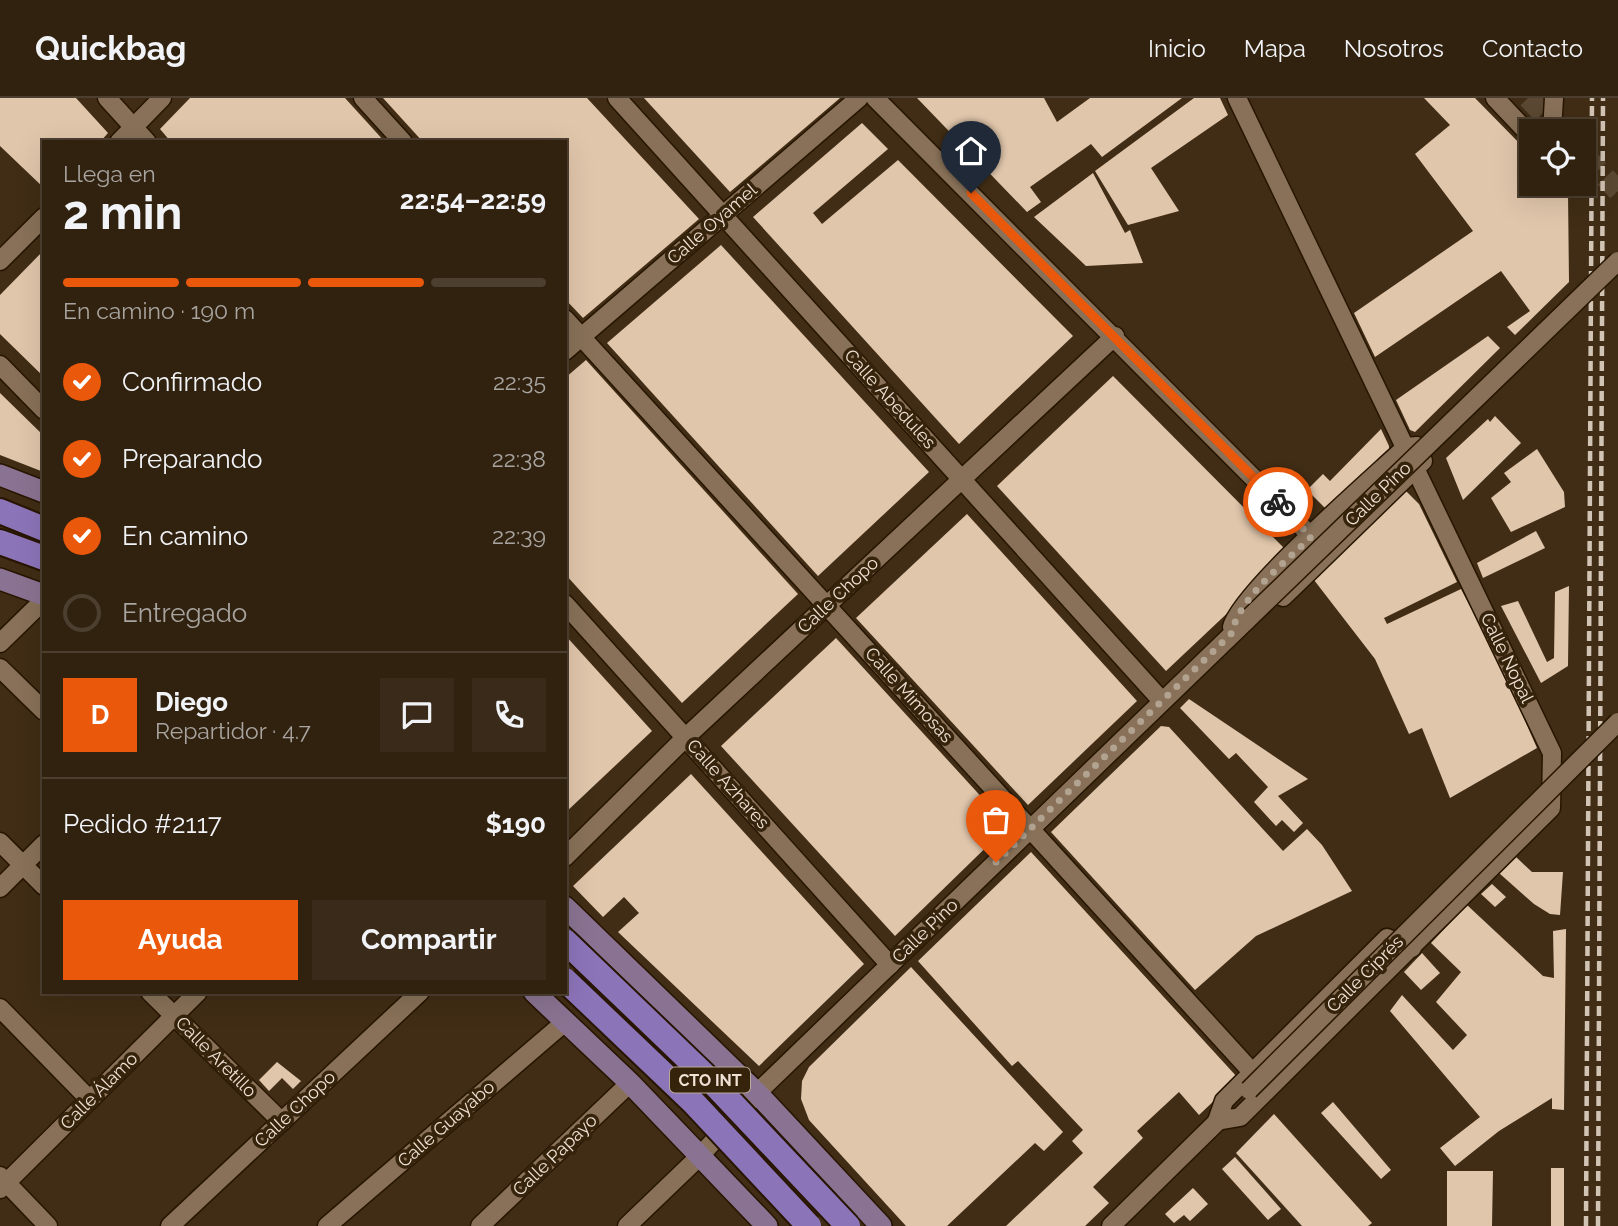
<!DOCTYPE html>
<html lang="es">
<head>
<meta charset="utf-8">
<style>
	body { margin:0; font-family:Raleway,sans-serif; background:#392a19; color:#f1f3f6; height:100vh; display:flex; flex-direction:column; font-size:26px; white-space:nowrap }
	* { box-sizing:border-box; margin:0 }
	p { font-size:23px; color:#a8a49f }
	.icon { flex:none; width:38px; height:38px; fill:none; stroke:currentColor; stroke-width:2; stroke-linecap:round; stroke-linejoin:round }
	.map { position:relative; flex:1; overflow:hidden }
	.side { position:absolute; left:42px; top:42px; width:525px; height:854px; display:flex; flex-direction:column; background:#312210; border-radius:0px; box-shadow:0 7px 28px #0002,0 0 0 2px #4c3f30 }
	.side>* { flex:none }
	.fabs { position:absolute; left:1519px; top:21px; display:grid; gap:14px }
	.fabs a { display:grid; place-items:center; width:77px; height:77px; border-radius:0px; background:#312210; box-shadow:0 7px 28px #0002,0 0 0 2px #4c3f30; font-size:35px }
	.pin { position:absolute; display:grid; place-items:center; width:60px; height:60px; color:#fff; margin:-72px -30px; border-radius:50% 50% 50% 0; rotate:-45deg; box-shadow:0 0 7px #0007 }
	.pin .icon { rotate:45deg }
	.courier { position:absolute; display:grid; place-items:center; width:70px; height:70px; margin:-35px; border:5px solid #ea580c; border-radius:50%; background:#fff; color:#222; box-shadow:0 2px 9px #0007 }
	.overview em { font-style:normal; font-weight:700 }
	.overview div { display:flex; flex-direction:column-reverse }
	.overview { display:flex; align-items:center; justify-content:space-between; height:119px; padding:0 21px }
	h1 { font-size:46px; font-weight:700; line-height:52px }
	.bar { display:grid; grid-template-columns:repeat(4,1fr); gap:10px 7px; align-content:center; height:84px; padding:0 21px }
	.bar i { height:9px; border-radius:5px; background:#4c3f30 }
	.bar .active { background:#ea580c }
	.bar p { grid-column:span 4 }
	.line { display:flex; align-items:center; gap:18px; padding:0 21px; border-top:2px solid #4c3f30 }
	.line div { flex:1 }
	.round { display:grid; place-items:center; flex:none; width:74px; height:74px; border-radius:0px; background:#392a19 }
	ol { padding:0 21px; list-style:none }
	li { display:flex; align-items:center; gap:21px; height:77px }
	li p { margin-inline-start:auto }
	li .icon { padding:7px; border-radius:50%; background:#ea580c; color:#fff; stroke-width:4 }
	li:last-child { color:#a8a49f }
	li i { width:38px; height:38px; border:4px solid #4c3f30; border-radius:50% }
	.primary-button { display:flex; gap:14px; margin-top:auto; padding:14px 21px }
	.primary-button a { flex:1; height:80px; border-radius:0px; background:#ea580c; color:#fff; font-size:28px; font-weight:700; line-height:80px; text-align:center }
	.primary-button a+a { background:#392a19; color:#f1f3f6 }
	header { display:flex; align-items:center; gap:42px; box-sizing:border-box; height:98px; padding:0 35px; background:#312210; border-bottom:2px solid #4c3f30 }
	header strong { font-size:33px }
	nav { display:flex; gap:38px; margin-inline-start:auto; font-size:24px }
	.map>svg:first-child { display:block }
	.building { fill:#e0c6ab }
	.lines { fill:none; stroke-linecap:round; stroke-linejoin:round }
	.major-tunnel { stroke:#5b4832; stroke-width:21; stroke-dasharray:21 10; stroke-linecap:butt }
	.minor-casing { stroke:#271500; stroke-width:21 }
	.major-casing { stroke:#271500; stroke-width:24 }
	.highway-casing { stroke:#271500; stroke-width:28 }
	.minor { stroke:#887158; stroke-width:18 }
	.major { stroke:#8a7392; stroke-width:21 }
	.highway { stroke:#8c74b9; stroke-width:24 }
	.rail { stroke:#d2c4b5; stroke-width:4.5; stroke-dasharray:10 5; stroke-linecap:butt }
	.minor-bridge-casing { stroke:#271500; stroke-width:21; stroke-linecap:butt }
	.highway-bridge-casing { stroke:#271500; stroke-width:28; stroke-linecap:butt }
	.minor-bridge { stroke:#887158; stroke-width:18 }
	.highway-bridge { stroke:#8c74b9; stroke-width:24 }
	.done { stroke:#b2a391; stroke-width:7; stroke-dasharray:0 12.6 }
	.route { stroke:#ea580c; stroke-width:9 }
	.labels { text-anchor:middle; stroke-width:7; stroke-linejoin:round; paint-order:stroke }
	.shield { fill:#36230b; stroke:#b8a998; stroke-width:2 }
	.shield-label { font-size:16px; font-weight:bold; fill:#efe2d4 }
	.street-label { font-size:18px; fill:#efe2d4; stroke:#36230b }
</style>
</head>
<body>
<header>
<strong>Quickbag</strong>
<nav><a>Inicio</a><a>Mapa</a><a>Nosotros</a><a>Contacto</a></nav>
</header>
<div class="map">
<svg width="1618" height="1128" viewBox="0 0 1618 1128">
	<rect width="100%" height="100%" fill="#412d15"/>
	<g class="building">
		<polygon points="0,0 76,0 108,35 100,44 44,44 44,90 0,48"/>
		<polygon points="190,0 345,0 385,44 171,44 160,31"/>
		<polygon points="383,0 587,0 699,121 583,220 565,201 565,44 423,44"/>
		<polygon points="644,0 840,0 730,94"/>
		<polygon points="917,0 1044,0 1057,24 1090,0 1182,0 1102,59 1091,46 1030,89 1041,104 1027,114"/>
		<polygon points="1194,0 1220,0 1228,17 1151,70 1179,113 1128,127 1095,73"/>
		<polygon points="1424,0 1475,0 1531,57 1531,86 1559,86 1568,95 1569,184 1515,237 1507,229 1530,213 1501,173 1375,259 1354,215 1473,133 1415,56 1450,27"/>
		<polygon points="862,25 888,51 813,115 822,126 898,62 1073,238 959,346 753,119"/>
		<polygon points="1093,75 1125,135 1130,132 1143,165 1086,168 1034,119"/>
		<polygon points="721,147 929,374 818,478 607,245"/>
		<polygon points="44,152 44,279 0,236 0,197"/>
		<polygon points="1488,238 1500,250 1415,334 1410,332 1396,302"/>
		<polygon points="586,262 798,496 682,605 565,476 565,280"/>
		<polygon points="1113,278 1290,456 1166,573 997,388"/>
		<polygon points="0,295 44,338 44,370 41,373 0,357"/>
		<polygon points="1495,318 1521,345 1463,402 1446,360 1488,321 1490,324"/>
		<polygon points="1381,331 1389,348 1389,357 1330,415 1307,392 1323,376 1330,383"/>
		<polygon points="1537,351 1564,394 1565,409 1511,434 1491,400 1511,384 1504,375"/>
		<polygon points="1405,392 1419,406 1457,484 1384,520 1387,526 1461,491 1499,564 1537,650 1450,700 1422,630 1409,636 1375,561 1314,482"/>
		<polygon points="967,416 1137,603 1028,707 856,520"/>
		<polygon points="1536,433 1545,450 1483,480 1477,465"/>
		<polygon points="1569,488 1568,568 1541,585 1501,508 1518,503 1547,564 1554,560 1555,494"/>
		<polygon points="565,537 652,633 565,715"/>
		<polygon points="836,540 1008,728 895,838 721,648"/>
		<polygon points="1189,601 1308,681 1278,698 1303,725 1294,734 1282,722 1276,728 1254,704 1268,689 1236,655 1229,661 1180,610"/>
		<polygon points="1161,628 1169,629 1283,753 1307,731 1322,747 1352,793 1256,838 1195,892 1051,734"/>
		<polygon points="691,676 864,866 759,968 618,834 639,815 624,799 603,819 573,788"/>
		<polygon points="1031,754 1238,980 1199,1017 1179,994 1137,1033 1143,1040 1093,1089 1109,1105 1085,1128 1006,1128 1083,1055 1072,1043 1083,1032 1018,963 1012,968 918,863"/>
		<polygon points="1516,759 1532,774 1563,774 1560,817 1550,816 1534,806 1499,775"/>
		<polygon points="1492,786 1506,799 1495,809 1481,796"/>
		<polygon points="1467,807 1543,878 1554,880 1553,833 1566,831 1564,1012 1552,1011 1552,1000 1499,1033 1455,1068 1440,1050 1480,1019 1390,913 1402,897 1453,952 1467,937 1436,904 1461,874 1431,845"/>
		<polygon points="1422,855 1440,875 1421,892 1404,874"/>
		<polygon points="911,869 1063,1034 1044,1053 1035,1045 947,1128 906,1128 809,1022 801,1001 802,983 809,969"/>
		<polygon points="277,964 301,983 293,991 282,980 269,993 259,982"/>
		<polygon points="1333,1004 1391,1072 1381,1081 1321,1015"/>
		<polygon points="1274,1016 1372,1125 1368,1128 1302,1128 1236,1055"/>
		<polygon points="1235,1059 1281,1111 1268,1122 1222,1071"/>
		<rect x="1551" y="1070" width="13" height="58"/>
		<polygon points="1447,1073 1493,1073 1492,1128 1447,1128"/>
		<polygon points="1193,1090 1208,1106 1190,1123 1184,1117 1174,1125 1165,1116"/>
	</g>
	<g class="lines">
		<g class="major-tunnel">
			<polyline points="1528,0 1560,33"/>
			<polyline points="1584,57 1618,93"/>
		</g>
		<defs>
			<g id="minor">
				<polyline points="107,0 147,44"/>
				<polyline points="363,0 403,44"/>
				<polyline points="617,0 1162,603"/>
				<polyline points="875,0 1312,439"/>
				<polyline points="1237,0 1552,655 1551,710 1240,1019 1217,1023 1224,1003 1387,840 1412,850"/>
				<polyline points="1495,0 1531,38"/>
				<polyline points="1552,33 1554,0"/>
				<polyline points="119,44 162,0"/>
				<polyline points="0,163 44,119"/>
				<polyline points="565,221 1252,974"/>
				<polyline points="565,253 859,0"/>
				<polyline points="0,267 44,312"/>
				<polyline points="1283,499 1423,363"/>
				<polyline points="565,506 890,867"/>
				<path d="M1232 529C1241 494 1373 380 1406 349L1417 348"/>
				<polyline points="0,545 44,502"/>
				<polyline points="0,570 44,613"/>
				<polyline points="0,744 44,788"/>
				<polyline points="565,759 686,639 1115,238"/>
				<polyline points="0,790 44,746"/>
				<polyline points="150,894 282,1024"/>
				<polyline points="0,910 90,1002"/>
				<polyline points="0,1078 48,1128"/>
				<polyline points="0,1091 198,894"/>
				<polyline points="170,1128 420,894"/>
				<polyline points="327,1128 565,924"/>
				<polyline points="480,1128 630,985"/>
				<polyline points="627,1128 701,1057 757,995 1247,522"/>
				<polyline points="1111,1128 1224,1017"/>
			</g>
			<g id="major">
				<polyline points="0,377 44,394"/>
				<polyline points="0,481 44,497"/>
				<polyline points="565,809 757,995 881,1128"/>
				<polyline points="534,894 630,985 767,1128"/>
			</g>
			<g id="highway">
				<polyline points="0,413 44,431"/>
				<polyline points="0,444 44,460"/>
			</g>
		</defs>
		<use href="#minor" class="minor-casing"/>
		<use href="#major" class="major-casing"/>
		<use href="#highway" class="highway-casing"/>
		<use href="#minor" class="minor"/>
		<use href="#major" class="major"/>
		<use href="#highway" class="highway"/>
		<g class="rail">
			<polyline points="1586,1128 1592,0"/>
			<polyline points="1598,1128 1603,0"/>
		</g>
		<defs>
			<g id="minor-bridge">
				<polyline points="1247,522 1618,163"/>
				<polyline points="1249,992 1618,624"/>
			</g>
			<g id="highway-bridge">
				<polyline points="565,843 714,986 848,1128"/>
				<polyline points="565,882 693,1004 809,1128"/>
			</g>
		</defs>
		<use href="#minor-bridge" class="minor-bridge-casing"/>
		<use href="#highway-bridge" class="highway-bridge-casing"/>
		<use href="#minor-bridge" class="minor-bridge"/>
		<use href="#highway-bridge" class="highway-bridge"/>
	</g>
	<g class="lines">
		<path class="done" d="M996 764 1231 536C1241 497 1284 466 1311 439L1278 404"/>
		<polyline class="route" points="971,95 1278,404"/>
	</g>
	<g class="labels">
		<rect class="shield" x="670" y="969.5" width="80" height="25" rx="5"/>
		<g class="shield-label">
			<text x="710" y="988">CTO INT</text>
		</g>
		<g class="street-label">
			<text transform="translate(712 126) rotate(-41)" y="6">Calle Oyamel</text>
			<text transform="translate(890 301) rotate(48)" y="6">Calle Abedules</text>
			<text transform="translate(1378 396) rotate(-44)" y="6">Calle Pino</text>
			<text transform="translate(838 497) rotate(-43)" y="6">Calle Chopo</text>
			<text transform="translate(1507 560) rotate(64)" y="6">Calle Nopal</text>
			<text transform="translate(909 597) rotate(48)" y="6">Calle Mimosas</text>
			<text transform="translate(728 686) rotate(48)" y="6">Calle Azhares</text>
			<text transform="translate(925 833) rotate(-44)" y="6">Calle Pino</text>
			<text transform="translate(1365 876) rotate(-45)" y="6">Calle Ciprés</text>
			<text transform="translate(216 959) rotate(45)" y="6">Calle Aretillo</text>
			<text transform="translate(99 993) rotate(-45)" y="6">Calle Álamo</text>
			<text transform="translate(295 1011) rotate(-43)" y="6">Calle Chopo</text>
			<text transform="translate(446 1026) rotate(-41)" y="6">Calle Guayabo</text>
			<text transform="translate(555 1057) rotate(-44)" y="6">Calle Papayo</text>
		</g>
	</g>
</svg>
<div class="fabs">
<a><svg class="icon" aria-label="locate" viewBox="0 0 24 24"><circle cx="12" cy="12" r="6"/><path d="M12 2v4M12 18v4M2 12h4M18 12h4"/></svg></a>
</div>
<div class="pin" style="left:996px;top:764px;background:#ea580c"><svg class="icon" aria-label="bag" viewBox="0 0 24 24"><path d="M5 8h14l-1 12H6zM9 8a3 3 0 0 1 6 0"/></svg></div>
<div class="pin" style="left:971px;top:95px;background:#1f2937"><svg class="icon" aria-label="home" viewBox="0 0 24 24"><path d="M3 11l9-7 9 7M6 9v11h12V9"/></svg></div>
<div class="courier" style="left:1278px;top:404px"><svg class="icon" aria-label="bike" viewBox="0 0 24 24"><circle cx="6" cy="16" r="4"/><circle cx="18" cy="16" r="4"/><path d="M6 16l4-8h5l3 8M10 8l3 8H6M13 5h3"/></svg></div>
<section class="side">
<div class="overview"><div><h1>2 min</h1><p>Llega en</p></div><em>22:54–22:59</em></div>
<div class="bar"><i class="active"></i><i class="active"></i><i class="active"></i><i></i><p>En camino · 190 m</p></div>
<ol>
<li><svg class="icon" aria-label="check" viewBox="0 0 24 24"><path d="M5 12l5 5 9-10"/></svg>Confirmado<p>22:35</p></li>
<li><svg class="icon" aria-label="check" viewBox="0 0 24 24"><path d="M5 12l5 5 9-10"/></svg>Preparando<p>22:38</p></li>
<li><svg class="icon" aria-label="check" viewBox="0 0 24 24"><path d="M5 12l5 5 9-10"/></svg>En camino<p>22:39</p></li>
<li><i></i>Entregado</li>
</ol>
<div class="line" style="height:126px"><b class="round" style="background:#ea580c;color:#fff">D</b><div><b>Diego</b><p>Repartidor · 4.7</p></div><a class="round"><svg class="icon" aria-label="chat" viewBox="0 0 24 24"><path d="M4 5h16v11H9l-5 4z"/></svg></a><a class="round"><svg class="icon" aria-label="phone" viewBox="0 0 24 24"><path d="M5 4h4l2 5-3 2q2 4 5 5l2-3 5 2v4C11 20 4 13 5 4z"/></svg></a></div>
<div class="line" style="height:91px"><div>Pedido #2117</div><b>$190</b></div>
<div class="primary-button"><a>Ayuda</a><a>Compartir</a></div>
</section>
</div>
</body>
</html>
